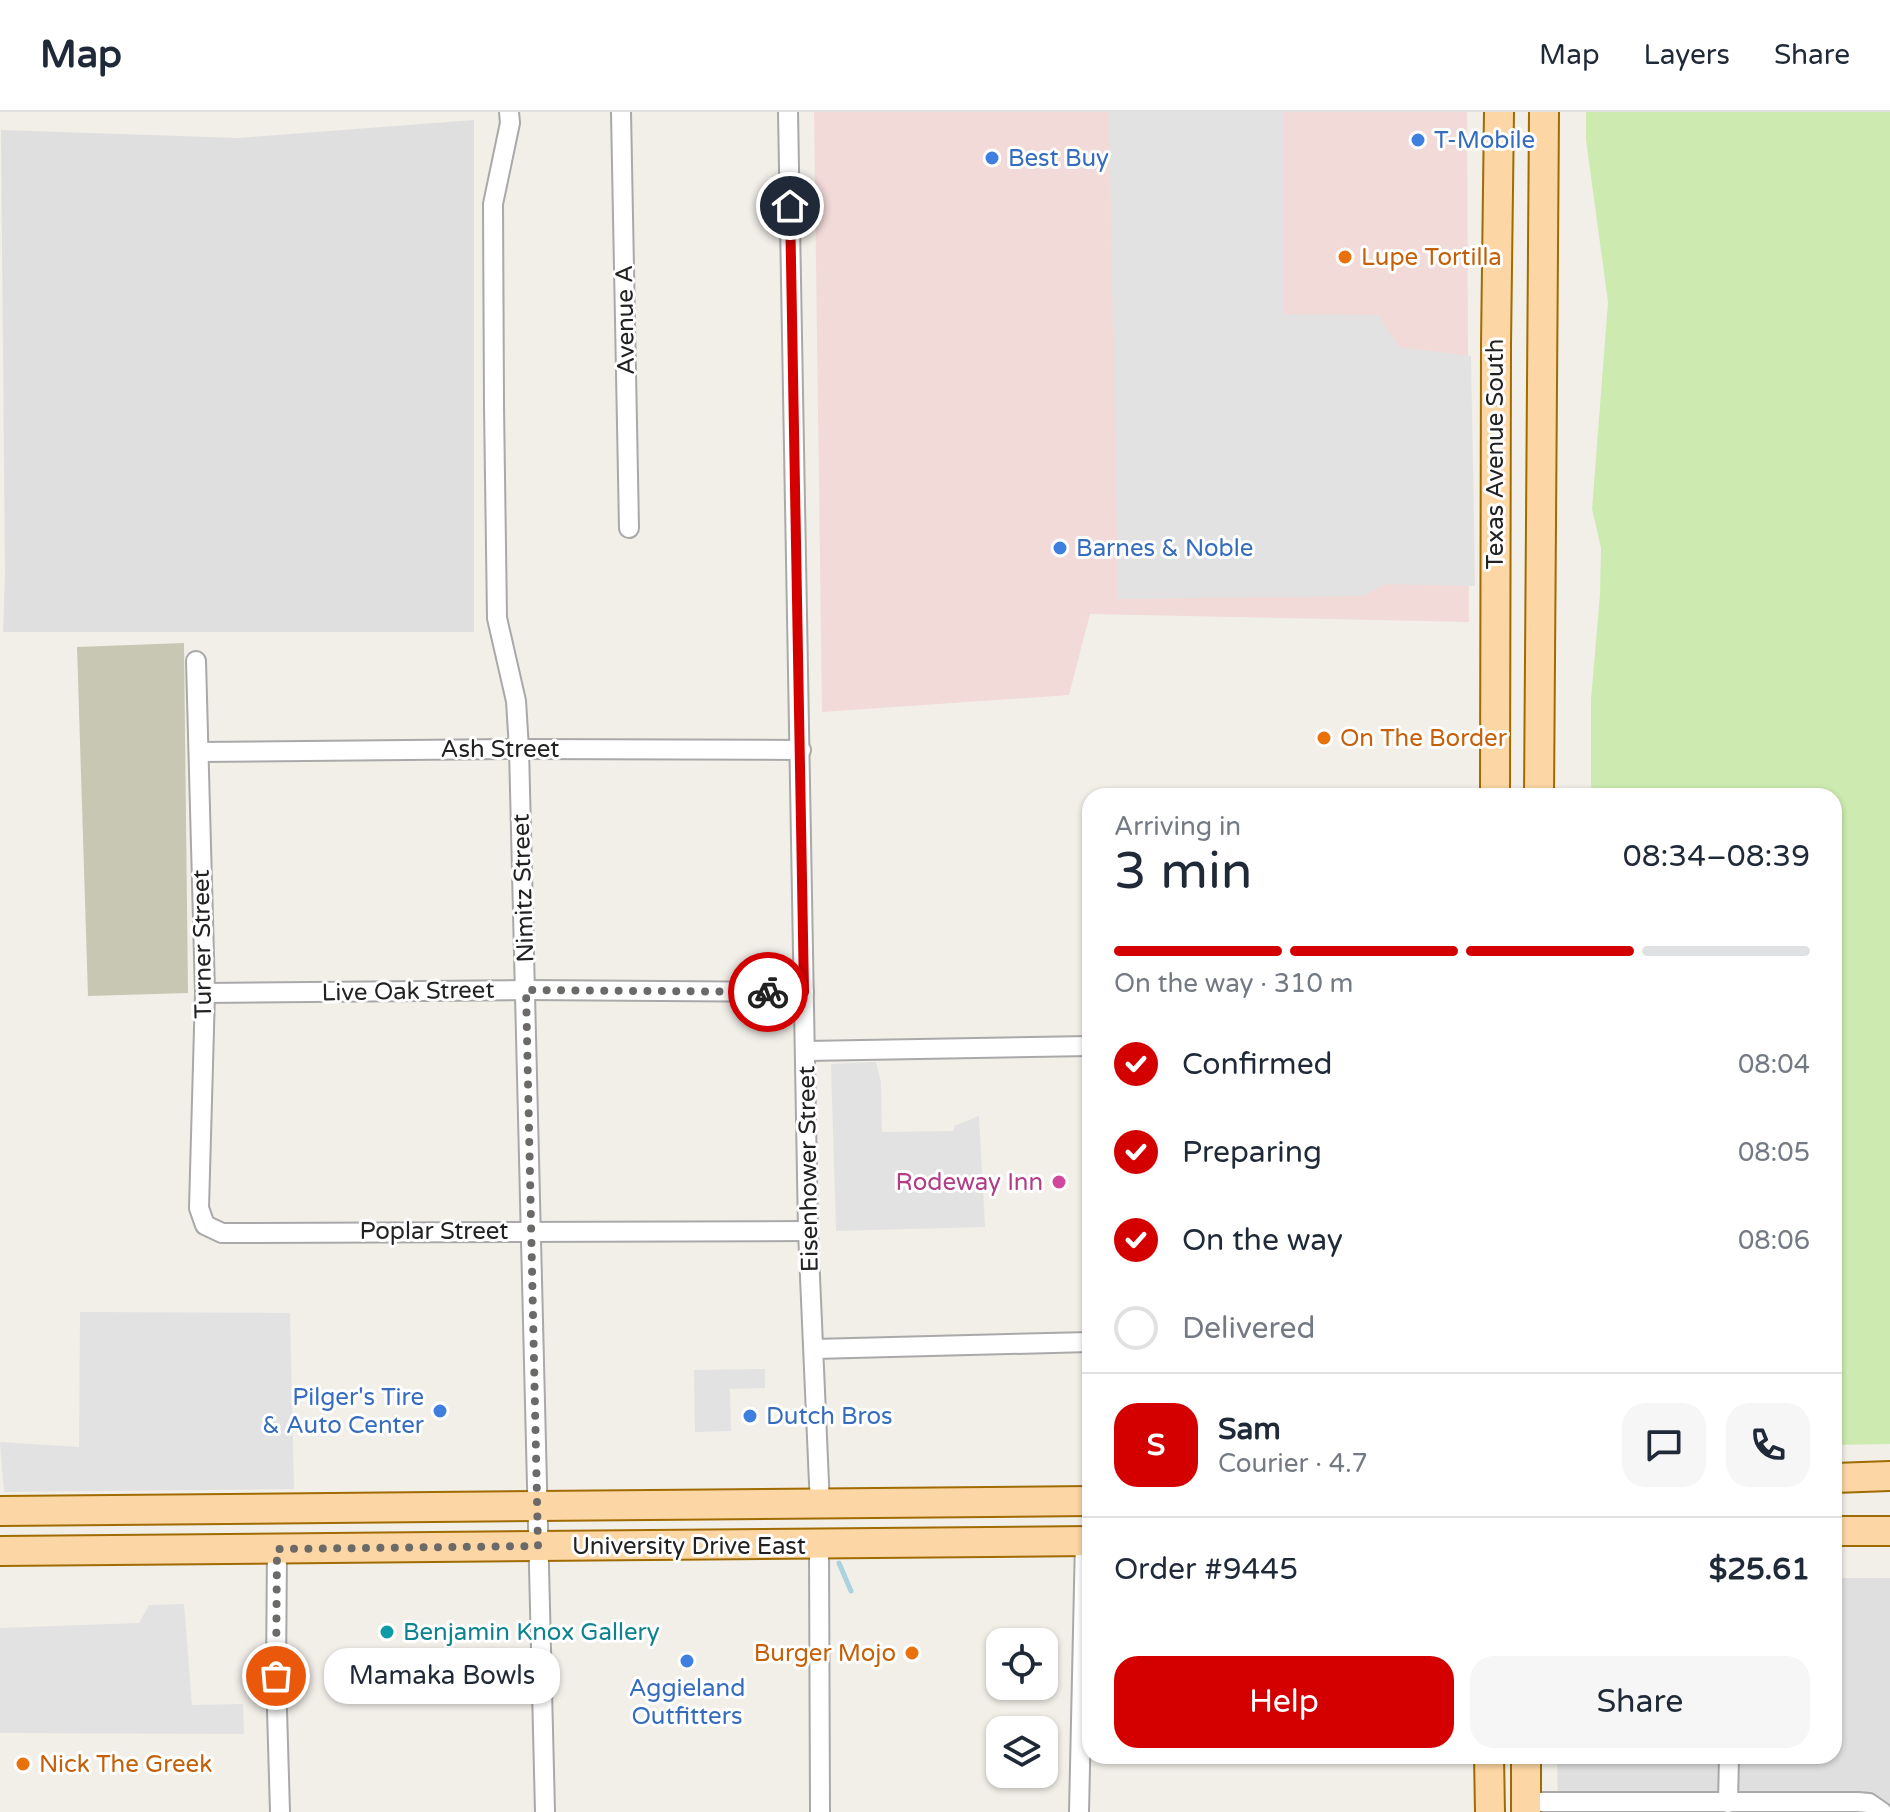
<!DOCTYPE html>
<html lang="en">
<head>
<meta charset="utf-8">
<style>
	body { margin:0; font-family:"Varela Round",sans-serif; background:#f6f6f7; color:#1f2937; height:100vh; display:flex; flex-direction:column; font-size:30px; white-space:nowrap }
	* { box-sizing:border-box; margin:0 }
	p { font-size:26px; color:#747a83 }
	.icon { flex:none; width:44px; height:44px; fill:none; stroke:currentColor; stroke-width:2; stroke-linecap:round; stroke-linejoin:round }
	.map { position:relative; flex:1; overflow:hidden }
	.panel { position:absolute; left:1082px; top:676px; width:760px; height:976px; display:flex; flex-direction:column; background:#fff; border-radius:24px; box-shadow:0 2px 6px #0004 }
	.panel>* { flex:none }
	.controls { position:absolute; left:986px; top:1516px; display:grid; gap:16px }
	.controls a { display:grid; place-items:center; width:72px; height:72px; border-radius:16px; background:#fff; box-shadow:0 2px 6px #0004; font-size:40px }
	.pin { position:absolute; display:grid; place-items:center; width:68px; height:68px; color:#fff; margin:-34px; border:4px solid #fff; border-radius:50%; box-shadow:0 2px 8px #0007 }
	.courier { position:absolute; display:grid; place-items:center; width:80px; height:80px; margin:-40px; border:6px solid #d40000; border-radius:50%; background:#fff; color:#222; box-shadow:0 2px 10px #0007 }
	.bubble { position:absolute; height:56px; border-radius:24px; background:#fff; box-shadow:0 2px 6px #0004; font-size:26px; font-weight:600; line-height:56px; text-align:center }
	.head em { font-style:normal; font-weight:600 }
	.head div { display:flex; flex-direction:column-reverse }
	.head { display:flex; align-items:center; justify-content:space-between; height:136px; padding:0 32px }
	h1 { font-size:52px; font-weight:600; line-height:60px }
	.bar { display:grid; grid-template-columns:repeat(4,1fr); gap:12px 8px; align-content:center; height:96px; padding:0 32px }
	.bar i { height:10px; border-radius:6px; background:#e0e1e3 }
	.bar .on { background:#d40000 }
	.bar p { grid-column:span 4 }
	.line { display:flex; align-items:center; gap:20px; padding:0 32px; border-top:2px solid #e0e1e3 }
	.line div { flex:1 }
	.round { display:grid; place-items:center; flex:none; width:84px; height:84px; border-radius:24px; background:#f6f6f7 }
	ol { padding:0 32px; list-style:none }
	li { display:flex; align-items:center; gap:24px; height:88px }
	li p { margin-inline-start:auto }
	li .icon { padding:8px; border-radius:50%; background:#d40000; color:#fff; stroke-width:4 }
	li:last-child { color:#747a83 }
	li i { width:44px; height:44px; border:4px solid #e0e1e3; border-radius:50% }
	.cta { display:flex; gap:16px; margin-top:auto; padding:16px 32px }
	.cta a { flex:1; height:92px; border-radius:24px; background:#d40000; color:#fff; font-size:32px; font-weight:600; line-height:92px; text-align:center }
	.cta a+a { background:#f6f6f7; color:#1f2937 }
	header { display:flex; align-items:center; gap:48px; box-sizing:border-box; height:112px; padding:0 40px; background:#fff; border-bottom:2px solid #e0e1e3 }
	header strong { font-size:38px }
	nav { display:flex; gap:44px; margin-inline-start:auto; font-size:28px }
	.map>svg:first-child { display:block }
	.residential { fill:#e0dfdf }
	.commercial { fill:#f2dad9 }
	.construction { fill:#c7c7b4 }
	.grass { fill:#cdebb0 }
	.parking { fill:#e2e2e2 }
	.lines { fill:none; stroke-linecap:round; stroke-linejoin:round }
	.stream { stroke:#aad3df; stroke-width:5 }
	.street-casing { stroke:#a9a9a9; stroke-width:22 }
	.primary-casing { stroke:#a06b00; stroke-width:32 }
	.street { stroke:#fff; stroke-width:18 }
	.primary { stroke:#fcd6a4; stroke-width:28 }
	.done { stroke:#6b6a68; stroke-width:8; stroke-dasharray:0 14.4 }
	.route { stroke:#d40000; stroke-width:10 }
	.shop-dot { fill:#3f7fe0; stroke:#fff; stroke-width:3 }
	.food-dot { fill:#e8710a; stroke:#fff; stroke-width:3 }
	.hotel-dot { fill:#d1479c; stroke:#fff; stroke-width:3 }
	.culture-dot { fill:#0f9aa8; stroke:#fff; stroke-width:3 }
	.labels { text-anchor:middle; stroke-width:6; stroke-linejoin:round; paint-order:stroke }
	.shop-label { font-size:24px; fill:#366cbe; stroke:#fff; text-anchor:start }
	.food-label { font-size:24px; fill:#c56008; stroke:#fff; text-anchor:start }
	.street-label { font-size:24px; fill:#222; stroke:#fff }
	.hotel-label { font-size:24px; fill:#b23c85; stroke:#fff; text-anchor:end }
	.culture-label { font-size:24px; fill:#0d838f; stroke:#fff; text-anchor:start }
</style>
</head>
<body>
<header>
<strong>Map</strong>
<nav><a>Map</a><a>Layers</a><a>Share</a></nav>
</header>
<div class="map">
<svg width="1890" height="1700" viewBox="0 0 1890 1700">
	<rect width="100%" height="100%" fill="#f2efe9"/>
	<g class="residential">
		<polygon points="474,8 474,520 3,520 5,462 1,18 238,26"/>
		<polygon points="1834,1466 1890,1466 1890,1700 1558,1700 1557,1644 1834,1644"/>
	</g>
	<polygon class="commercial" points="814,0 1467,0 1469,510 1090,502 1069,583 822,600"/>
	<polygon class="construction" points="184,531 188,881 88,884 77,535"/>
	<polygon class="grass" points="1586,0 1890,0 1890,1332 1834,1333 1834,684 1591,684 1591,587 1600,482 1601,436 1592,397 1608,190 1586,28"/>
	<g class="parking">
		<polygon points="1109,0 1283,0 1283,202 1378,203 1399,235 1471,244 1475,474 1386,472 1362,484 1118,487"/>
		<polygon points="876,950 881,970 882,1020 954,1019 954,1014 979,1004 985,1115 836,1119 831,952"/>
		<polygon points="80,1200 290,1201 294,1377 4,1380 0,1330 79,1335"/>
		<polygon points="765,1257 765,1276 730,1277 731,1319 695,1320 694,1258"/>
		<polygon points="184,1492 192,1593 243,1592 244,1622 0,1621 0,1516 139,1511 149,1493"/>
	</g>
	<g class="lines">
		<polyline class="stream" points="839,1451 851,1479"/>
		<defs>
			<g id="street">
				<polyline points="509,0 510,11 493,92 494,293 497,506 516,589 519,637 545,1700"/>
				<polyline points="621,0 629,416"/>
				<polyline points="788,0 808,1119 820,1394"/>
				<polyline points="196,549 205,881 199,1096 205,1113 222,1121 808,1119"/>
				<polyline points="200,640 519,637 801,638"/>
				<polyline points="205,881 526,878 804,880"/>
				<polyline points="806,939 1090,934"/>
				<polyline points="814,1237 1090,1230"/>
				<polyline points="819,1434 820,1700"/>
				<polyline points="277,1437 276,1564 280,1700"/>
				<polyline points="1527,1690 1858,1690 1869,1691 1882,1700"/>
				<polyline points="1728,1691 1729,1644"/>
				<polyline points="1079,1700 1085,1429"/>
			</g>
			<g id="primary">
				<polyline points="1495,684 1496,233 1499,0"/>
				<polyline points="1539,684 1544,0"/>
				<polyline points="1834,1366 1890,1364"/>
				<polyline points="0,1399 1090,1389"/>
				<polyline points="1834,1419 1890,1419"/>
				<polyline points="0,1439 1090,1429"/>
				<polyline points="1489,1644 1490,1700"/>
				<polyline points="1526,1700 1526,1644"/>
			</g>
		</defs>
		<use href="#street" class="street-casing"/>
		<use href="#primary" class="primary-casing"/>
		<use href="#street" class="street"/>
		<use href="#primary" class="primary"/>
	</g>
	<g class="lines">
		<polyline class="done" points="276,1564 277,1437 538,1434 526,878 768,880"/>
		<polyline class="route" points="768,880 804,880 790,94"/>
	</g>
	<g class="shop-dot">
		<circle cx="1418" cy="28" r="8"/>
		<circle cx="992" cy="46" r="8"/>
		<circle cx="1060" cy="436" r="8"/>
		<circle cx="440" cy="1299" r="8"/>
		<circle cx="750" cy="1304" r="8"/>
		<circle cx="687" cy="1549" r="8"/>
	</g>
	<g class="food-dot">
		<circle cx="1345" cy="145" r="8"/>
		<circle cx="1324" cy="626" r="8"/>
		<circle cx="912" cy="1541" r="8"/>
		<circle cx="23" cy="1652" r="8"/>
	</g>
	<circle class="hotel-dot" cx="1059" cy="1070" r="8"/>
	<circle class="culture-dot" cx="387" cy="1520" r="8"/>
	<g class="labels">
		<g class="shop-label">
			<text x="1434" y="36">T-Mobile</text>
			<text x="1008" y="54">Best Buy</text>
			<text x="1076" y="444">Barnes &amp; Noble</text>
			<text x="424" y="1293" text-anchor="end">Pilger's Tire<tspan x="424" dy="28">&amp; Auto Center</tspan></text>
			<text x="766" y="1312">Dutch Bros</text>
			<text x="687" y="1584" text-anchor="middle">Aggieland<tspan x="687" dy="28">Outfitters</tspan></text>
		</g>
		<g class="food-label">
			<text x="1361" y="153">Lupe Tortilla</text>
			<text x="1340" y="634">On The Border</text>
			<text x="896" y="1549" text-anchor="end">Burger Mojo</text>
			<text x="39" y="1660">Nick The Greek</text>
		</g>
		<g class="street-label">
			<text transform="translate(625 208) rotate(-91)" y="8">Avenue A</text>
			<text transform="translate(1495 342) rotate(-90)" y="8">Texas Avenue South</text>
			<text x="500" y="645">Ash Street</text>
			<text transform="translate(523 776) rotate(-92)" y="8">Nimitz Street</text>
			<text transform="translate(202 832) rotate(-91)" y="8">Turner Street</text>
			<text transform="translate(408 879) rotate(-1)" y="8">Live Oak Street</text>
			<text transform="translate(808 1057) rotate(-91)" y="8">Eisenhower Street</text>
			<text x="434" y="1127">Poplar Street</text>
			<text x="689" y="1442">University Drive East</text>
		</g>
		<g class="hotel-label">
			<text x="1043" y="1078">Rodeway Inn</text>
		</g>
		<g class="culture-label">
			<text x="403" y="1528">Benjamin Knox Gallery</text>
		</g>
	</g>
</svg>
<div class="controls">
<a><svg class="icon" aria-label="locate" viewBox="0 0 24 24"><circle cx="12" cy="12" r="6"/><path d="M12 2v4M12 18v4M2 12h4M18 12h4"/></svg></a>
<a><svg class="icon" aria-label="layers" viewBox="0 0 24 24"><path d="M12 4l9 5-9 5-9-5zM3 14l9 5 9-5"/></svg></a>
</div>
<div class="pin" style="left:276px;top:1564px;background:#ea580c"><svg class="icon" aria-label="bag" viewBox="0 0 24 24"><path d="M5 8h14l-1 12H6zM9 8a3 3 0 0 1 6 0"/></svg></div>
<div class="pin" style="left:790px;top:94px;background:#1f2937"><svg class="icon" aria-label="home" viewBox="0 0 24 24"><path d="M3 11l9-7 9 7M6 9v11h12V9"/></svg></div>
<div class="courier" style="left:768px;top:880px"><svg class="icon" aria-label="bike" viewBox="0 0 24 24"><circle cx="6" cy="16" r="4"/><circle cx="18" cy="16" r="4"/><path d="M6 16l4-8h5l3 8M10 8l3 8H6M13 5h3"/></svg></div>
<div class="bubble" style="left:324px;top:1536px;width:236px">Mamaka Bowls</div>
<section class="panel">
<div class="head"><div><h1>3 min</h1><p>Arriving in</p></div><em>08:34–08:39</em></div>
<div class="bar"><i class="on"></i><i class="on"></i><i class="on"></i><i></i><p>On the way · 310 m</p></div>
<ol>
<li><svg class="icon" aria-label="check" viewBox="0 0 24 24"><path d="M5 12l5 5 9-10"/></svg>Confirmed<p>08:04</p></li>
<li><svg class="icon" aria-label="check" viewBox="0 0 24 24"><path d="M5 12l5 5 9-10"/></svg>Preparing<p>08:05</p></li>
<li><svg class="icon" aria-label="check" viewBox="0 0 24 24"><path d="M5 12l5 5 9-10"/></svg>On the way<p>08:06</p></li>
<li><i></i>Delivered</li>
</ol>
<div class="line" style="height:144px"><b class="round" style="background:#d40000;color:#fff">S</b><div><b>Sam</b><p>Courier · 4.7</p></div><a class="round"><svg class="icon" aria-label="chat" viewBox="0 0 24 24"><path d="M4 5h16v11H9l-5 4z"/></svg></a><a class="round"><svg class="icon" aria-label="phone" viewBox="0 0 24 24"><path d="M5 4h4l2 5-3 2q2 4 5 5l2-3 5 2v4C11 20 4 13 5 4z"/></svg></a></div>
<div class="line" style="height:104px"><div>Order #9445</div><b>$25.61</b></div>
<div class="cta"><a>Help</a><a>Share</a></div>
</section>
</div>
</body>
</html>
